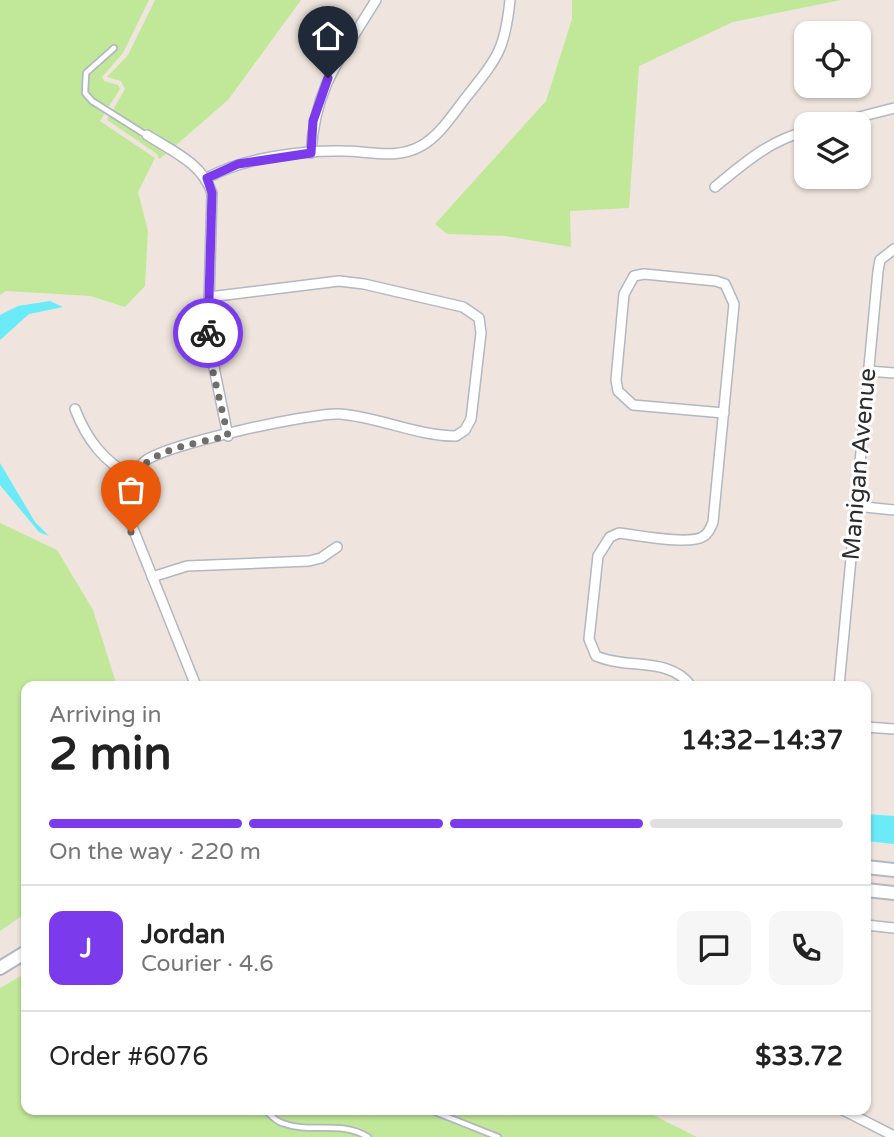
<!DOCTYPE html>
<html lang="en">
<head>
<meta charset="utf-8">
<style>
	body { margin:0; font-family:"Varela Round",sans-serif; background:#f6f6f6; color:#222; height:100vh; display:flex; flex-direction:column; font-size:26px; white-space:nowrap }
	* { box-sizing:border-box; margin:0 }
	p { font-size:23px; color:#767676 }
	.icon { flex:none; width:38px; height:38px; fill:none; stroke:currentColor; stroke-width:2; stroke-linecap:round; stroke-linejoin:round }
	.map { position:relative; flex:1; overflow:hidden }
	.drawer { position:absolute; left:21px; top:681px; width:850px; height:434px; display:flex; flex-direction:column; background:#fff; border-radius:14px; box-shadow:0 2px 5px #0004 }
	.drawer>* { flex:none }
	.tools { position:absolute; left:794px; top:21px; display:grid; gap:14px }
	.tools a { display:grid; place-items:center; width:77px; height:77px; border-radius:14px; background:#fff; box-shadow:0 2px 5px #0004; font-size:35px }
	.pin { position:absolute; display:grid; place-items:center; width:60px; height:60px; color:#fff; margin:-72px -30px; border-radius:50% 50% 50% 0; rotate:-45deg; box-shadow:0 0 7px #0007 }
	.pin .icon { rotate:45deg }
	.courier { position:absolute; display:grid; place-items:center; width:70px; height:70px; margin:-35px; border:5px solid #7c3aed; border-radius:50%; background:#fff; color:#222; box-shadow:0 2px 9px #0007 }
	.summary em { font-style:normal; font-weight:700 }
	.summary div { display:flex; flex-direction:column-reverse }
	.summary { display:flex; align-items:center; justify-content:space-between; height:119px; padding:0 28px }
	h1 { font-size:46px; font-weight:700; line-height:52px }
	.bar { display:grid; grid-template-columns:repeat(4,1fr); gap:10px 7px; align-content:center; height:84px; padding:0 28px }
	.bar i { height:9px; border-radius:5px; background:#e0e0e0 }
	.bar .on { background:#7c3aed }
	.bar p { grid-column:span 4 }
	.line { display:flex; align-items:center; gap:18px; padding:0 28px; border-top:2px solid #e0e0e0 }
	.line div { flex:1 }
	.round { display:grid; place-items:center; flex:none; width:74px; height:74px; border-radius:14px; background:#f6f6f6 }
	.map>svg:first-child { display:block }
	.green { fill:#c1e898 }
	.water { fill:#6beaf7 }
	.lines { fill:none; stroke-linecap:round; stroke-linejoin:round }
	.lane-casing { stroke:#b2b7c1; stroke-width:8 }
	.street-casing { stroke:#b2b7c1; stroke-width:12 }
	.secondary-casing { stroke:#b2b7c1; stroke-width:16 }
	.lane { stroke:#fff; stroke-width:4.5 }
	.street { stroke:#fff; stroke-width:9 }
	.secondary { stroke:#fff; stroke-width:12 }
	.done { stroke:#706d6a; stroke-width:7; stroke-dasharray:0 12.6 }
	.route { stroke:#7c3aed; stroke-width:9 }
	.labels { text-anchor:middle; stroke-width:6; stroke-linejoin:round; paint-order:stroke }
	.street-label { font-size:24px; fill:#2c2c2c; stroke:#fff }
</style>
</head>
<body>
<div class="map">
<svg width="894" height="1137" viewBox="0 0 894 1137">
	<rect width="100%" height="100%" fill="#efe5de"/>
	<g class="green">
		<polygon points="0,0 149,0 123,53 102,77 104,81 118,85 120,89 100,121 155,158 138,192 148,231 145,286 125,307 90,296 6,291 0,295"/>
		<polygon points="155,0 301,0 228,100 175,146 145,128 139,136 166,154 159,159 157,154 107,120 125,89 121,81 107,77 128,55"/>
		<polygon points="572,0 841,0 733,22 639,66 629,208 570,211 571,247 505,236 447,234 435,224 546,101 572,19"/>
		<polygon points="0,523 57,550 93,610 117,686 26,686 26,913 0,931"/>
		<polygon points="26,973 26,1110 643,1110 697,1137 0,1137 0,988"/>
	</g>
	<g class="water">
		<polygon points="50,301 63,307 29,314 0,340 0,315 18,306"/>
		<polygon points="0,463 35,522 49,536 39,532 0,485"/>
		<polygon points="866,814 894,816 894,844 866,841"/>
	</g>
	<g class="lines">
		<defs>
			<g id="lane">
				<polyline points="114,48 86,73 85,93 92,101 146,135"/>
				<path d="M265 1110C270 1114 275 1121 282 1123 311 1134 340 1120 368 1137"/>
				<polyline points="430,1110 498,1137"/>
			</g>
			<g id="street">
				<polyline points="832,124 894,108"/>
				<path d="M147 135C172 151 202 163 212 193L208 338 228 436"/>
				<path d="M311 153C315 85 342 56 376 0"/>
				<path d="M207 178C242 158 302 150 343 151 370 151 396 160 421 146 441 135 454 112 468 95 498 57 505 49 510 0"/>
				<path d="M715 187C744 163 770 140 807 131"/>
				<polyline points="868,371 894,373"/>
				<path d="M75 409C87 440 104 462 133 477"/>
				<polyline points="855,506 894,510"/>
				<polyline points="152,577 187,566 309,561 321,558 337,547"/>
				<path d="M196 686 128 516C127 496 129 477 144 462 161 445 314 412 340 414 379 417 417 436 456 436L465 430 471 419 481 333 479 318 463 307 364 284 339 281 209 297"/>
				<path d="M691 686C669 656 628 670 596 656L589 639 598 556 610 537 619 533C637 535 691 546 704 536 709 533 711 527 713 522L734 304 725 284 716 281 644 274 634 276 624 294 616 380 618 391 633 405 724 413"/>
				<polyline points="839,686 878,271 880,260 894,249"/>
				<polyline points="866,727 894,729"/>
				<polyline points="866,925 894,928"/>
				<polyline points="843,1110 894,1136"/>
			</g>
			<g id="secondary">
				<polyline points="866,867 894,870"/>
				<polyline points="866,890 894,893"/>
				<polyline points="0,968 26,952"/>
			</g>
		</defs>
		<use href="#lane" class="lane-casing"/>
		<use href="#street" class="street-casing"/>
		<use href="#secondary" class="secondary-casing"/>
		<use href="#lane" class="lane"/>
		<use href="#street" class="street"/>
		<use href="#secondary" class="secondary"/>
	</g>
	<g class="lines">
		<path class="done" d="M131 532C113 455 168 449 228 436L211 363 208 333"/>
		<polyline class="route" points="208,333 212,193 207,178 238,164 311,153 313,121 328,78"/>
	</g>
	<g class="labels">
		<g class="street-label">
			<text transform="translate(859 464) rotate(-85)" y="8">Manigan Avenue</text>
		</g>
	</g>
</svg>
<div class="tools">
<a><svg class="icon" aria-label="locate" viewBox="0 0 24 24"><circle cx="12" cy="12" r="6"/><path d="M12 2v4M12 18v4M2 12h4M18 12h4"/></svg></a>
<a><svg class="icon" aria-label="layers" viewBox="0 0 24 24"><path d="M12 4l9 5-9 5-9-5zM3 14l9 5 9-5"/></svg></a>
</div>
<div class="pin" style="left:131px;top:532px;background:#ea580c"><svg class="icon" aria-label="bag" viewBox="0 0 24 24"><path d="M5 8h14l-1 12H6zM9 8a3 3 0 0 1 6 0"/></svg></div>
<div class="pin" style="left:328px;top:78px;background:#1f2937"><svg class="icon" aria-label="home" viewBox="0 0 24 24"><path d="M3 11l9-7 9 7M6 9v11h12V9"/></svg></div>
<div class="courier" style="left:208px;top:333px"><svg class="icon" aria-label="bike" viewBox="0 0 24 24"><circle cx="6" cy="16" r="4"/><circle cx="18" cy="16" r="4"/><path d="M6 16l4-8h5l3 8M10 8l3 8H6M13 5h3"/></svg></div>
<section class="drawer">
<div class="summary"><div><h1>2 min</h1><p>Arriving in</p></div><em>14:32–14:37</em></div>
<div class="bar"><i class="on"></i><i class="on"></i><i class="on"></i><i></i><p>On the way · 220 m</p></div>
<div class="line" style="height:126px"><b class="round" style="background:#7c3aed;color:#fff">J</b><div><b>Jordan</b><p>Courier · 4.6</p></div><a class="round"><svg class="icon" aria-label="chat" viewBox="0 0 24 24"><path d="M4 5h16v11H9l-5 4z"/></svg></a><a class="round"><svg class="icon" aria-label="phone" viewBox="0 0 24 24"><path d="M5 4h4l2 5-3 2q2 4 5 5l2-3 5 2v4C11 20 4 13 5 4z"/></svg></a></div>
<div class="line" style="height:91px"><div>Order #6076</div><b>$33.72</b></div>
</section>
</div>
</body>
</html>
